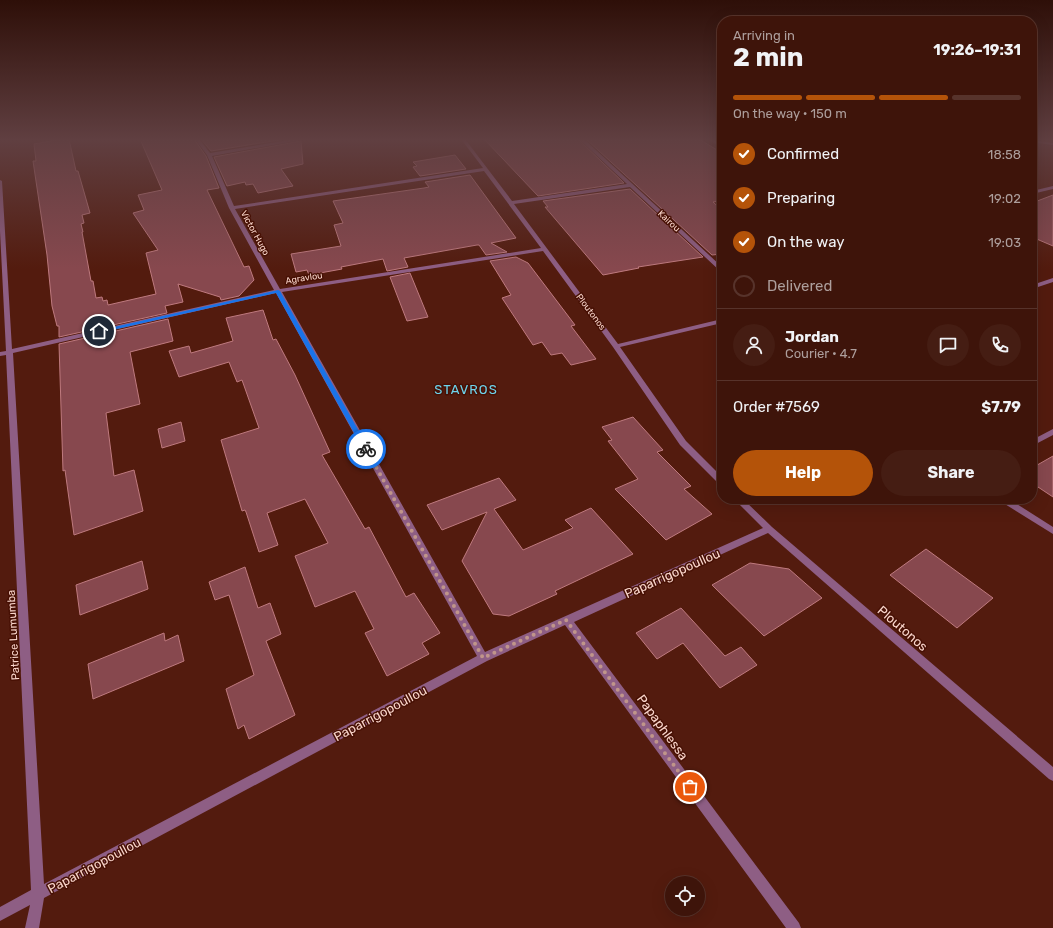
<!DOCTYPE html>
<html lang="en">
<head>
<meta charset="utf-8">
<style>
	body { margin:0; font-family:Rubik,sans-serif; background:#451d13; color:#f1f3f6; height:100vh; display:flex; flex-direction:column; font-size:15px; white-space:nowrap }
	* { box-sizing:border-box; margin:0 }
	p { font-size:13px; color:#ad9e9c }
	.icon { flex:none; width:22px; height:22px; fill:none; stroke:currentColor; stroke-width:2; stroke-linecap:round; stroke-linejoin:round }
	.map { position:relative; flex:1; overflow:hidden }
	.sheet { position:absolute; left:717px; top:16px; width:320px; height:488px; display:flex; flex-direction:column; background:#3e140a; border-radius:16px; box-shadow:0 4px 16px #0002,0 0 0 1px #57332b }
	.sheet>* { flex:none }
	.tools { position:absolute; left:665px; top:876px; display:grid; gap:8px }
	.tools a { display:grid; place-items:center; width:40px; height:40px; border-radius:50%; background:#3e140a; box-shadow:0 4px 16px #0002,0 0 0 1px #57332b; font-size:20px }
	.pin { position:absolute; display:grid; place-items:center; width:34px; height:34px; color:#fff; margin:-17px; border:2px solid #fff; border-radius:50%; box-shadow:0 1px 4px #0007 }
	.courier { position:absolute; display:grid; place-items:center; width:40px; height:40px; margin:-20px; border:3px solid #1a73e8; border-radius:50%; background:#fff; color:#222; box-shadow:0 1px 5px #0007 }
	.head em { font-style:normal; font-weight:700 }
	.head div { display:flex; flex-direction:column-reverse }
	.head { display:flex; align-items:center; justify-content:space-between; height:68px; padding:0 16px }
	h1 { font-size:26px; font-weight:700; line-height:30px }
	.bar { display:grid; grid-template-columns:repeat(4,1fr); gap:6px 4px; align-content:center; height:48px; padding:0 16px }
	.bar i { height:5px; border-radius:3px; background:#57332b }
	.bar .active { background:#b45309 }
	.bar p { grid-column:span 4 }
	.line { display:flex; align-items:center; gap:10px; padding:0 16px; border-top:1px solid #57332b }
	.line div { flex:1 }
	.round { display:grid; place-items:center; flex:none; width:42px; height:42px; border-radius:21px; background:#451d13 }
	ol { padding:0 16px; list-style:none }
	li { display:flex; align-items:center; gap:12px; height:44px }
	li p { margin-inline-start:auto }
	li .icon { padding:4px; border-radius:50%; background:#b45309; color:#fff; stroke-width:4 }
	li:last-child { color:#ad9e9c }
	li i { width:22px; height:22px; border:2px solid #57332b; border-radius:50% }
	.action { display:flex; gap:8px; margin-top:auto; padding:8px 16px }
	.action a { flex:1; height:46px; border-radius:24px; background:#b45309; color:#fff; font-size:16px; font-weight:700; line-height:46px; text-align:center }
	.action a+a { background:#451d13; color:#f1f3f6 }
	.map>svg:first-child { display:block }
	.building { fill:#87484e; stroke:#bf7a7f }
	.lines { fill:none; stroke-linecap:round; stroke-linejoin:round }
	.minor { fill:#8e5e84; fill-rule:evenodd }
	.route { fill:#1a73e8 }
	.done { stroke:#c0958a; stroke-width:4; stroke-dasharray:0 7.2 }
	.labels { text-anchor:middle; stroke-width:3; stroke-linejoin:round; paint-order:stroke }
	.far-street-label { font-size:9px; fill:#fad6cc; stroke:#471004 }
	.street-label { font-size:11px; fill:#fad6cc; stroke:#471004 }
	.quarter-label { font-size:13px; letter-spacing:1px; fill:#6ed3eb; stroke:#471004 }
	.near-street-label { font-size:13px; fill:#fad6cc; stroke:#471004 }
</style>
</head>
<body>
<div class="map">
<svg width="1053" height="928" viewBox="0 0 1053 928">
	<rect width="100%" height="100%" fill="#531b0e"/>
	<g class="building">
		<polygon points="63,139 69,139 76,171 78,171 90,213 82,215 84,223 81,224 83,232 82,232 91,281 93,281 96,298 102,297 103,301 107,300 108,305 156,294 146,253 158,250 133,213 144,210 138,195 162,190 140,139 194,139 206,156 219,188 207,190 244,267 249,266 254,280 239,296 221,300 220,297 178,284 183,302 165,306 167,313 59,337 59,326 57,326 52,306 47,255 33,161 36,161 34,144"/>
		<polygon points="201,139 285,139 211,151"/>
		<polygon points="484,139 578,139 624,183 538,196"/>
		<polygon points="586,139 699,139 722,153 722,201 713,202 722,210 722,254 712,255"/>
		<polygon points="301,141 303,164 281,169 293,186 258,193 253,184 246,185 245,182 227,186 214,157"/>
		<polygon points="455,155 466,169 420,176 413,167 417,166 413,162"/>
		<polygon points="470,175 516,238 491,243 507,252 486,255 479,245 477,245 404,258 408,267 387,271 383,259 341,267 342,269 309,275 307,270 296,272 291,254 341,246 334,225 343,223 333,201 424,188 429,187 425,182"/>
		<polygon points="630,189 703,257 638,267 639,268 603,275 545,207 548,207 543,201"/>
		<polygon points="1053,195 1053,246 1032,237 1032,203"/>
		<polygon points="516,257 528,263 575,325 571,326 596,359 571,365 562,353 551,355 542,342 533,345 502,298 511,295 490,261"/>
		<polygon points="410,273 428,317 407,321 390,277"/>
		<polygon points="263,310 273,340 276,339 295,375 330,452 322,455 365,529 369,527 406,597 414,593 440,633 422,643 429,654 387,676 365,633 374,629 355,591 315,607 295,556 328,543 305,499 267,513 278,545 259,552 246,512 245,510 242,511 221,440 259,428 242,380 237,382 229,362 179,377 169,351 189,346 191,353 233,341 226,318"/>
		<polygon points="168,319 173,341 130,352 140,404 106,413 114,476 134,470 143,511 74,535 65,470 63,471 59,344"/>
		<polygon points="633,417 663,450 657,452 691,486 684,489 712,514 666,540 615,489 638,479 608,441 612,440 602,427"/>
		<polygon points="181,422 185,441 162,448 158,429"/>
		<polygon points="1053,456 1053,497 1032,483 1032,468"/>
		<polygon points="499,478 516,500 494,509 523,550 573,528 565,520 591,508 633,554 555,591 557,594 509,616 493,614 462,561 487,512 442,530 427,505"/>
		<polygon points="926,549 993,598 957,628 890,575"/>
		<polygon points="142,561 148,589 80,615 76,585"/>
		<polygon points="750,563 789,569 822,598 764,636 712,585"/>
		<polygon points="245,567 258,608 270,603 281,634 266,641 295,715 249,739 244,725 238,729 226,689 254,675 229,595 215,600 209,582"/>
		<polygon points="681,608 725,656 741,647 757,665 720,688 683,643 657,659 636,633"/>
		<polygon points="164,633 165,641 178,635 184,661 93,699 88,664"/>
	</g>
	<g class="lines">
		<g class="minor">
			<path d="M195 139H199L210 153 295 139H306L212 156 234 206 483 168 461 139H465L512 201 627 184 579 139H584L722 267V272L720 271 630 187 514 204 618 344 722 319V323L620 347 686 441 722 477V485L719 484 680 445 613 347 543 251 282 292 485 652 763 528 734 499H743L772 527 1053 767V781L1049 779 768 533 574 622 799 923 801 928H786L565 625 487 661 44 898 39 928H25L30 905 0 921V907L31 890 6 355 0 356V352L6 351 0 231V180L2 181 12 349 274 290 229 208 207 155ZM484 171 541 248 280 289 235 209ZM276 293 477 656 44 884 13 353Z"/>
			<polygon points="708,139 713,139 722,145 722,148"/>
			<polygon points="1032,140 1053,143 1053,145 1032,142"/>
			<polygon points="1053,186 1053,189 1032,194 1032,191"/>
			<polygon points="1053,278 1053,282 1032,289 1032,285"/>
			<polygon points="1053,429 1053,435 1032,446 1032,440"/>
			<polygon points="999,499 1009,499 1053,527 1053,534 1000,501"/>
		</g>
	</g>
	<linearGradient id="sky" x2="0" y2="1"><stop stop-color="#2e0f08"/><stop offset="0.52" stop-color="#603f41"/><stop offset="1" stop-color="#603f41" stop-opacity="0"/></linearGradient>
	<rect width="1053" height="269" fill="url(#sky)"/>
	<polygon class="route" points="278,290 280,291 369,449 368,450 364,450 363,449 276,293 99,333 96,331"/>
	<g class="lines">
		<polyline class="done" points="366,449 483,658 566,620 690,787"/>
	</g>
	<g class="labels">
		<g class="far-street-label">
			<text transform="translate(669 221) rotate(43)" y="3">Kairou</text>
			<text transform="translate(255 233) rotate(61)" y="3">Victor Hugo</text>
			<text transform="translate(304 278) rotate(-9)" y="3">Agravlou</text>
			<text transform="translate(591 312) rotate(53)" y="3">Ploutonos</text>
		</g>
		<g class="street-label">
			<text transform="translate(13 635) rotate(-93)" y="4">Patrice Lumumba</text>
		</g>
		<g class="quarter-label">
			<text x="466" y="394">STAVROS</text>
		</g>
		<g class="near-street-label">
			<text transform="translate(672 573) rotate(-24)" y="5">Paparrigopoullou</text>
			<text transform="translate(903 628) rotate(41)" y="5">Ploutonos</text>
			<text transform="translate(380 713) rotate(-28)" y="5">Paparrigopoullou</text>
			<text transform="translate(663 727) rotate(54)" y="5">Papaphlessa</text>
			<text transform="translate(94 865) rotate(-28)" y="5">Paparrigopoullou</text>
		</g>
	</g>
</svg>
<div class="tools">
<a><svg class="icon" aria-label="locate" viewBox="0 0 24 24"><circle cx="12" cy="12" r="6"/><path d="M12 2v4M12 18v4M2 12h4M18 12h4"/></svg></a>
</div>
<div class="pin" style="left:690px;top:787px;background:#ea580c"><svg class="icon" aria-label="bag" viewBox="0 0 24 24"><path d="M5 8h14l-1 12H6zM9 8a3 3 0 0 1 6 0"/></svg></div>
<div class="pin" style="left:99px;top:331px;background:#1f2937"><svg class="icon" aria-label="home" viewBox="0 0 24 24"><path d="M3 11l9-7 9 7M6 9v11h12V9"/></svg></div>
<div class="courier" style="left:366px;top:449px"><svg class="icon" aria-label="bike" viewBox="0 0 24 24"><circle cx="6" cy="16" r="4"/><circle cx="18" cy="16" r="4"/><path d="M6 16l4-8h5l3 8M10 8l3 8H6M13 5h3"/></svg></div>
<section class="sheet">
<div class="head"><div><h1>2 min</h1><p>Arriving in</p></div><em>19:26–19:31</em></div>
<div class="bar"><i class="active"></i><i class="active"></i><i class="active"></i><i></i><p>On the way · 150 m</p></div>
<ol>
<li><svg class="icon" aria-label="check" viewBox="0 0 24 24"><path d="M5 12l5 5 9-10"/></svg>Confirmed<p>18:58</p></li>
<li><svg class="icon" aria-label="check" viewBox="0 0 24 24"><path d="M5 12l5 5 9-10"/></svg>Preparing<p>19:02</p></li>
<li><svg class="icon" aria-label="check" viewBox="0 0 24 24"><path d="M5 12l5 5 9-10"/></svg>On the way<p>19:03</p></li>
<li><i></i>Delivered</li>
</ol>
<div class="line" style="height:72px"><a class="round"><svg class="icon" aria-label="person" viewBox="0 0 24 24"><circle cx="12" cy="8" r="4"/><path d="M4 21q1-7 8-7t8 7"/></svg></a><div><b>Jordan</b><p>Courier · 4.7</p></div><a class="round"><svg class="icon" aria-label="chat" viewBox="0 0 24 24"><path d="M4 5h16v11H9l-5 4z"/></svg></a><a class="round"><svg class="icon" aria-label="phone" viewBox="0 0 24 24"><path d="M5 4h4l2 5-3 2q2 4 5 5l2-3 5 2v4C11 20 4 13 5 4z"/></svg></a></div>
<div class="line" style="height:52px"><div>Order #7569</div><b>$7.79</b></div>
<div class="action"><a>Help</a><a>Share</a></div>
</section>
</div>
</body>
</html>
